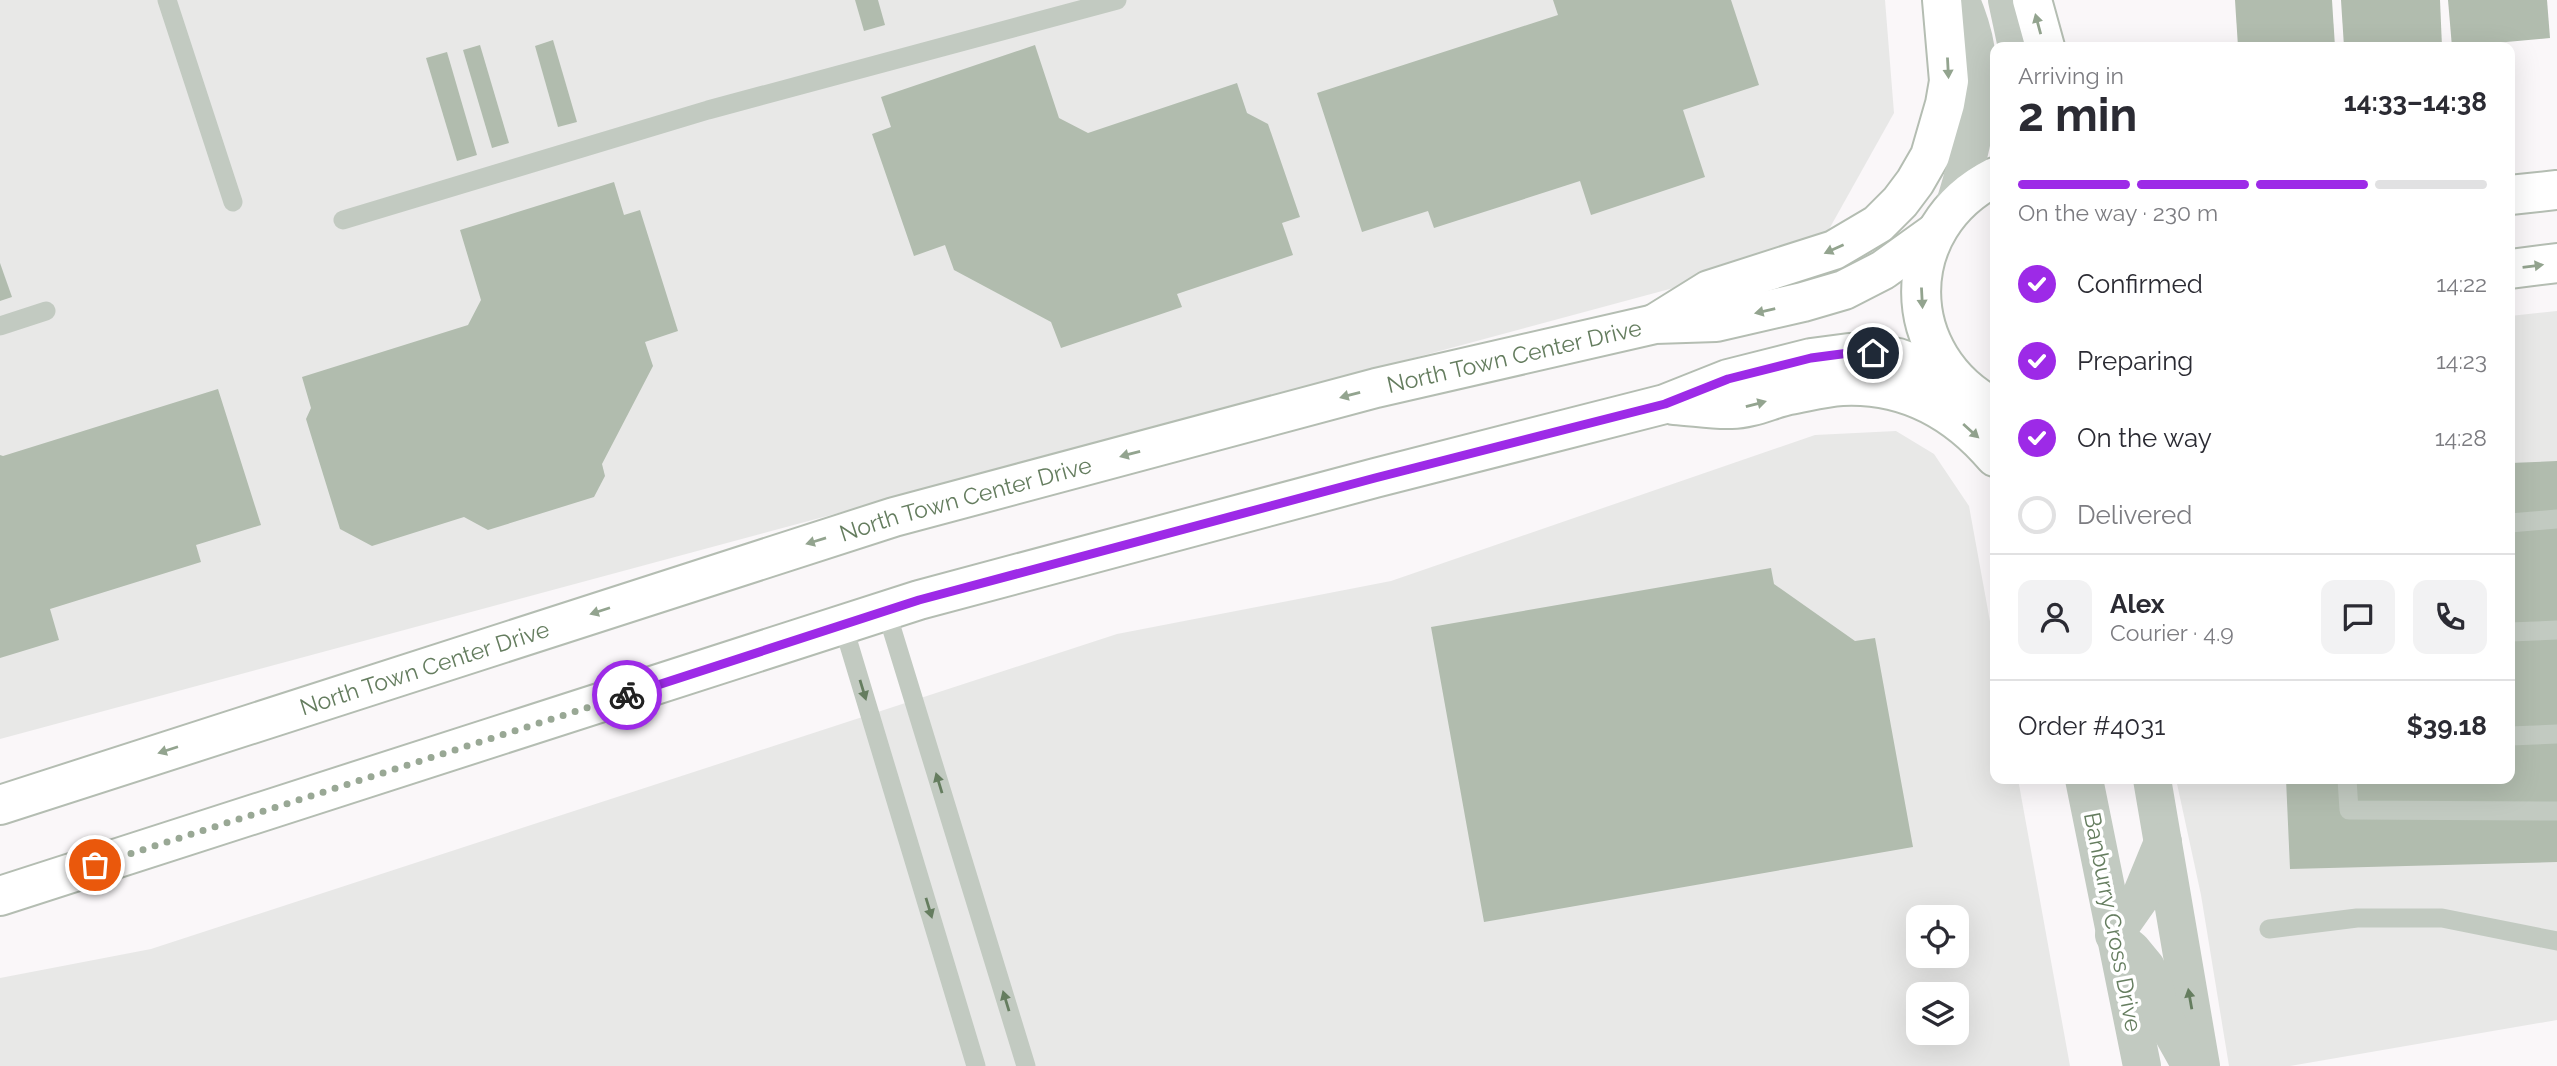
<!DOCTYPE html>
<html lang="en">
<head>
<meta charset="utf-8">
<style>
	body { margin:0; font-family:Raleway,sans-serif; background:#f2f2f3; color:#2b2b33; height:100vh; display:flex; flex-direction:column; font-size:26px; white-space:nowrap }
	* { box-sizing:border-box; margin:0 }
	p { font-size:23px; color:#7c7c81 }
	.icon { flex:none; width:38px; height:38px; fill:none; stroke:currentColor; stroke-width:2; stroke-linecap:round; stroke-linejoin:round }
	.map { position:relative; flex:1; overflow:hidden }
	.panel { position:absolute; left:1990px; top:42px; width:525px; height:742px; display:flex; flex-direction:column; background:#fff; border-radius:14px; box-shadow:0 7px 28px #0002 }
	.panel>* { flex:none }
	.fabs { position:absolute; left:1906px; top:905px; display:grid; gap:14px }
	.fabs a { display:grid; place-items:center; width:63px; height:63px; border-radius:14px; background:#fff; box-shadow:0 7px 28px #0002; font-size:35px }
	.pin { position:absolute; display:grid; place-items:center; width:60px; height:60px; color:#fff; margin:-30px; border:4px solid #fff; border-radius:50%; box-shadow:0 2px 7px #0007 }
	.courier { position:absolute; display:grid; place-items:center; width:70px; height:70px; margin:-35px; border:5px solid #9d2ae7; border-radius:50%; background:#fff; color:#222; box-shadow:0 2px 9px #0007 }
	.summary em { font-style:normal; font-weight:700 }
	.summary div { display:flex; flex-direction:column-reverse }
	.summary { display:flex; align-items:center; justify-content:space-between; height:119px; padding:0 28px }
	h1 { font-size:46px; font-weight:700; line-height:52px }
	.bar { display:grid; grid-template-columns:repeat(4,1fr); gap:10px 7px; align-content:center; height:84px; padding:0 28px }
	.bar i { height:9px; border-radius:5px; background:#e1e1e2 }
	.bar .selected { background:#9d2ae7 }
	.bar p { grid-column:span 4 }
	.line { display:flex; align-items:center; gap:18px; padding:0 28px; border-top:2px solid #e1e1e2 }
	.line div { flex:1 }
	.round { display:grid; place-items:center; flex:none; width:74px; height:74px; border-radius:14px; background:#f2f2f3 }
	ol { padding:0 28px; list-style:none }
	li { display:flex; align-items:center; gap:21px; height:77px }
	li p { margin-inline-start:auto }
	li .icon { padding:7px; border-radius:50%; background:#9d2ae7; color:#fff; stroke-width:4 }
	li:last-child { color:#7c7c81 }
	li i { width:38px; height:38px; border:4px solid #e1e1e2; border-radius:50% }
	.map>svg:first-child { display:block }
	.built { fill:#e8e8e7; fill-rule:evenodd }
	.building { fill:#b1bcae }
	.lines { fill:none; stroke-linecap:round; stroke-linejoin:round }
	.primary-casing { stroke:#b4bdb2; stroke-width:42 }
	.service { stroke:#c2cac1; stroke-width:19 }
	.tertiary { stroke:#c2cac1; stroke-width:38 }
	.primary { stroke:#fff; stroke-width:38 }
	.oneway { fill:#93a48f }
	.oneway2 { fill:#657d5f }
	.done { stroke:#99a895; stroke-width:7; stroke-dasharray:0 12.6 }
	.route { stroke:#9d2ae7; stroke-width:9 }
	.labels { text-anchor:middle; stroke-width:7; stroke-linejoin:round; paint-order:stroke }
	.street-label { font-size:23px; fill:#657d5f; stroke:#fff }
</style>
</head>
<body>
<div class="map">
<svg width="2557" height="1066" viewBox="0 0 2557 1066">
	<rect width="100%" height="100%" fill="#faf7f9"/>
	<g class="built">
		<polygon points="0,0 1885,0 1894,113 1818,249 0,739"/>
		<polygon points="2557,311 2557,1020 2290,1066 2229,1066 2201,895 2176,779 2510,779 2510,316"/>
		<path d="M1896 431 1934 454 1969 506 1995 649V779H2018L2070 1066H0V978L151 949 1117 634 1391 581 1815 435ZM1918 917H1956V956H1918ZM1918 994H1956V1032H1918Z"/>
	</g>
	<g class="building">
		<polygon points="855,0 878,0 885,25 864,31"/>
		<polygon points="1553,0 1731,0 1759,85 1683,110 1705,177 1591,215 1580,181 1434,228 1428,211 1362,232 1317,93 1558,15"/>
		<polygon points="2235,0 2332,0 2335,47 2238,47"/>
		<polygon points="2341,0 2440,0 2442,47 2344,47"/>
		<polygon points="2448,0 2547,0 2550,38 2452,47"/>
		<polygon points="553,40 577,122 558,127 535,46"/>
		<polygon points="480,45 509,143 492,148 463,50"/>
		<polygon points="1035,45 1059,118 1088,133 1237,83 1247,113 1268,124 1300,217 1282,223 1293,255 1177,294 1182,307 1061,348 1051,322 954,270 945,245 914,256 872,134 891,127 881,97"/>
		<polygon points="447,52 477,155 457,161 426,58"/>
		<polygon points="614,182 624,215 640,210 678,331 645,342 653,366 602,464 605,476 594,497 488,530 464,517 372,546 340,529 306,419 311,408 302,377 468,325 481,300 460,230"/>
		<polygon points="0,263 12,297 0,301"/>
		<polygon points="218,389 261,525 196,545 201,562 50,609 59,640 0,658 0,455 3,456"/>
		<polygon points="2557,461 2557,862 2290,869 2286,779 2510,779 2510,463"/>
		<polygon points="1771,568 1774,584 1855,641 1875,638 1913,847 1484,922 1431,627"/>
	</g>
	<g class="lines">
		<defs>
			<g id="primary">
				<polyline points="2032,0 2045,47"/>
				<path d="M1995 177C1896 227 1897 357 1995 408"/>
				<polyline points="2510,195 2557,190"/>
				<polyline points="2510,269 2557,263"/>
				<polyline points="1656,323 1709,290 1834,250 1878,224 1900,202 1915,182 1930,156 1945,104 1949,81 1942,0"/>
				<path d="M1674 405C1693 406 1713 410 1732 409 1751 409 1771 399 1789 395 1806 392 1825 387 1842 386 1905 383 1955 410 1995 457"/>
				<path id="s1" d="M0 805 894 517 1376 388 1655 324 1716 322 1803 302 1844 290 1883 270 1936 232"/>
				<polyline points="0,896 919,600 1375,478 1665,404 1728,379 1811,358 1849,353 1873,353 1898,358 1952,377"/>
			</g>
		</defs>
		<use href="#primary" class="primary-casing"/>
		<g class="service">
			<polyline points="167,0 233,202"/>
			<polyline points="343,220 708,110 1117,0"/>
			<polyline points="0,326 46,311"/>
			<polyline points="2510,523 2557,519"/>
			<polyline points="886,610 1026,1066"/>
			<polyline points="843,625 976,1066"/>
			<polyline points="2510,632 2557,630"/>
			<polyline points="2510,736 2557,734"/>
			<polyline points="2347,779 2349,810 2557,811"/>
			<polyline points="2269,929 2357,918 2442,918 2557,941"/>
		</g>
		<g class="tertiary">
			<polyline points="2007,0 2017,47"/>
			<path d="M1954 207C1972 149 1989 85 1970 25 1967 17 1965 8 1960 0"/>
			<polyline points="2084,779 2142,1066"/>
			<polyline points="2152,779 2201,1066"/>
			<polyline points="2163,842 2140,898 2114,935 2132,950 2146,967 2155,988 2159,1009 2191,1066"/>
		</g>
		<use href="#primary" class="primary"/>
	</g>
	<defs><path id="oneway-solid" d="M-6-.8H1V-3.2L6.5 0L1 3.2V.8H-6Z" transform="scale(1.75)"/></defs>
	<g class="oneway">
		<use href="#oneway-solid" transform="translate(2038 24) rotate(-105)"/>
		<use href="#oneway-solid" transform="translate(1948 68) rotate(87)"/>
		<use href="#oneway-solid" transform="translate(1834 249) rotate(156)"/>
		<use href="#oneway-solid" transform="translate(2533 266) rotate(-7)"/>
		<use href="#oneway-solid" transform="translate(1922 298) rotate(87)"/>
		<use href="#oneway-solid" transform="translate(1765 311) rotate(167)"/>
		<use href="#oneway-solid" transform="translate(1350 395) rotate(165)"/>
		<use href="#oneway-solid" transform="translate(1756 404) rotate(-15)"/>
		<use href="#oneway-solid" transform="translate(1971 431) rotate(42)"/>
		<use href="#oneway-solid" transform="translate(1130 454) rotate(165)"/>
		<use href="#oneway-solid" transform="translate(816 541) rotate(163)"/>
		<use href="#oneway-solid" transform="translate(600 611) rotate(162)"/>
		<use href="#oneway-solid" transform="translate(168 750) rotate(162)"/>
	</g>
	<g class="oneway2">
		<use href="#oneway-solid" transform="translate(863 690) rotate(73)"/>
		<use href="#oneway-solid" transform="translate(939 783) rotate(-107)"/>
		<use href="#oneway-solid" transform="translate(929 908) rotate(73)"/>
		<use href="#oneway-solid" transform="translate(2190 999) rotate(-100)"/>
		<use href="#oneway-solid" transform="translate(1006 1001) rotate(-107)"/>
	</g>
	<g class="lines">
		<polyline class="done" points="95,865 627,695"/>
		<polyline class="route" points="627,695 919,600 1375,478 1665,404 1728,379 1811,358 1849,353 1873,353"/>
	</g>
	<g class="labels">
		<g class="street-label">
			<text dy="8" stroke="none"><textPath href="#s1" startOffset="1580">North Town Center Drive</textPath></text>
			<text dy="8" stroke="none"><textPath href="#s1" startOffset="1013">North Town Center Drive</textPath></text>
			<text dy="8" stroke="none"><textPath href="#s1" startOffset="446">North Town Center Drive</textPath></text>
			<text transform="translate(2113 922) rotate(79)" y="8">Banburry Cross Drive</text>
		</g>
	</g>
</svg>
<div class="fabs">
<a><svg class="icon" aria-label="locate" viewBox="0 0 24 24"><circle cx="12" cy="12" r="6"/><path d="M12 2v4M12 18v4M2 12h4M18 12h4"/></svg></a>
<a><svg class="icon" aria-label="layers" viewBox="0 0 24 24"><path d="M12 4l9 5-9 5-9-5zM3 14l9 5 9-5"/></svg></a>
</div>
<div class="pin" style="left:95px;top:865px;background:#ea580c"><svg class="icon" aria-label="bag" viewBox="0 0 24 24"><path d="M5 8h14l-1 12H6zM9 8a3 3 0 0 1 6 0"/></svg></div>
<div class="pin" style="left:1873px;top:353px;background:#1f2937"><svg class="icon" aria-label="home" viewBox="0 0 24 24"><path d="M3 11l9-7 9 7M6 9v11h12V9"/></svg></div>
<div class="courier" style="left:627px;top:695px"><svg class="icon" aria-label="bike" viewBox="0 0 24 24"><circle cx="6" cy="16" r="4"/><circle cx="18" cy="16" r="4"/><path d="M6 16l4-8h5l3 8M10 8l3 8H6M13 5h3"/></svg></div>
<section class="panel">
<div class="summary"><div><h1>2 min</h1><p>Arriving in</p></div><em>14:33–14:38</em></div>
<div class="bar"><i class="selected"></i><i class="selected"></i><i class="selected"></i><i></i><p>On the way · 230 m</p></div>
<ol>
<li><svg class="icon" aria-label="check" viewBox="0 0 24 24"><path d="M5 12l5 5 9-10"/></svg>Confirmed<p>14:22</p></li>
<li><svg class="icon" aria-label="check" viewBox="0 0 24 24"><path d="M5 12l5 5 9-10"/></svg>Preparing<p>14:23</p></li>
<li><svg class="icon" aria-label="check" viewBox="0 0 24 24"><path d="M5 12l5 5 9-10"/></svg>On the way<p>14:28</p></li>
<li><i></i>Delivered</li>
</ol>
<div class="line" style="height:126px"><a class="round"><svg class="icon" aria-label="person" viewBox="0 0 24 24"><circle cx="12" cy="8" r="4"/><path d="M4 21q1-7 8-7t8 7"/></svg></a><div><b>Alex</b><p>Courier · 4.9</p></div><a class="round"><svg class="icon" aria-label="chat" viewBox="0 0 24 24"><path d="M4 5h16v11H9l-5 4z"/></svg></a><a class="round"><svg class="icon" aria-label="phone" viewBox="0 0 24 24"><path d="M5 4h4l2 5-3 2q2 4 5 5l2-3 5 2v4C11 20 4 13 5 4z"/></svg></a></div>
<div class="line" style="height:91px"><div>Order #4031</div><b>$39.18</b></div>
</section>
</div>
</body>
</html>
